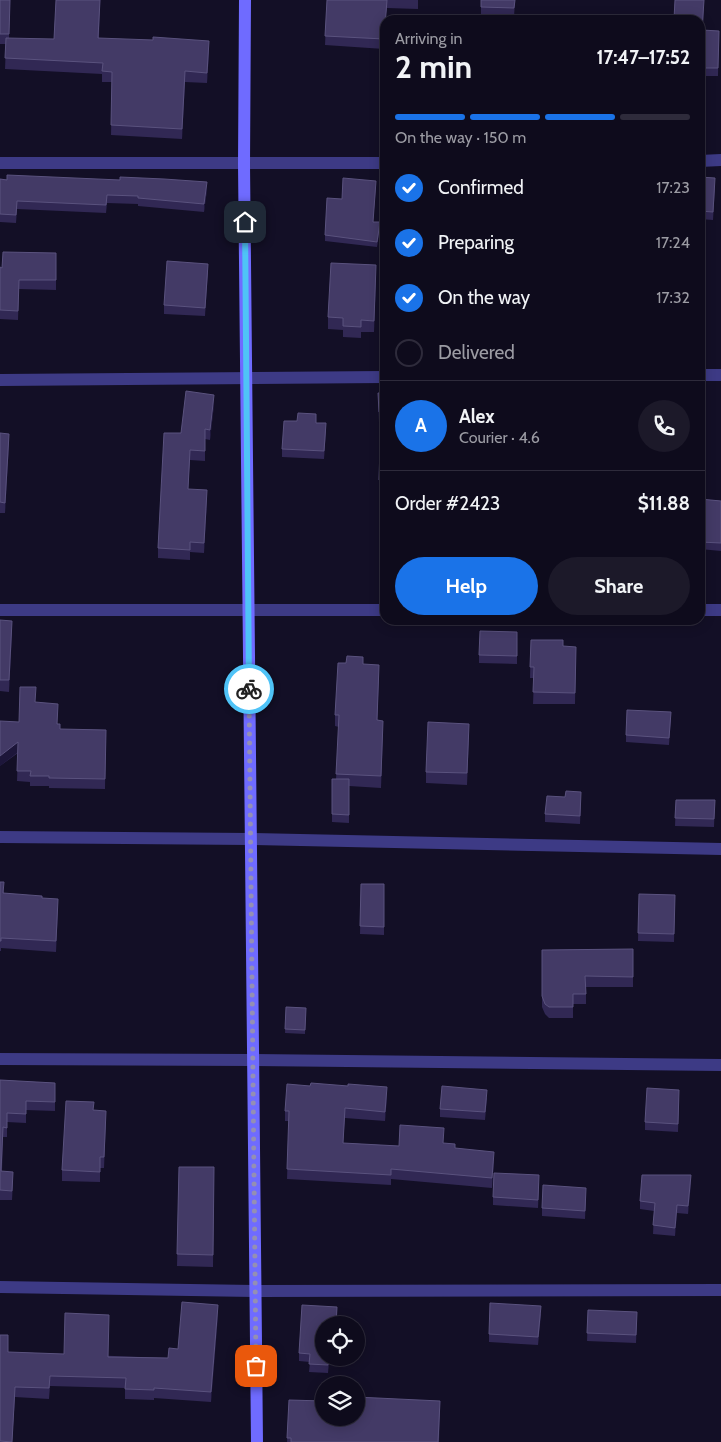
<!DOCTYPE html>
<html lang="en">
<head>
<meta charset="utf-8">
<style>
	body { margin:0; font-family:Cabin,sans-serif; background:#1c1929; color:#f1f3f6; height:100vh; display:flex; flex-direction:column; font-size:19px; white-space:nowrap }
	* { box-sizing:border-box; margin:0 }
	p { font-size:16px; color:#9b9ba3 }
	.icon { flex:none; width:28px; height:28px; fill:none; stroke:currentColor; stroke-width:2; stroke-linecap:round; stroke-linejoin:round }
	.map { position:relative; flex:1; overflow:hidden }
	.details { position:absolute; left:380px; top:15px; width:325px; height:610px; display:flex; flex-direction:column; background:#0e0b1c; border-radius:15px; box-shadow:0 2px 12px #0003,0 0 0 1px #2e2b3b }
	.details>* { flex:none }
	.buttons { position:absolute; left:315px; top:1316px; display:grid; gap:10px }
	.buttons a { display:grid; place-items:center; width:50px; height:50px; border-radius:50%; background:#0e0b1c; box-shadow:0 2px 12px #0003,0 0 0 1px #2e2b3b; font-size:25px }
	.pin { position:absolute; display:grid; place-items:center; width:42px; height:42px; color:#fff; margin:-21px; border-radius:10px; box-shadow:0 2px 8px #0006 }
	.courier { position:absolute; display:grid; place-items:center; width:50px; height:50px; margin:-25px; border:4px solid #4fc3f7; border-radius:50%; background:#fff; color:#222; box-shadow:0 1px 6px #0007 }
	.overview em { font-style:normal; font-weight:700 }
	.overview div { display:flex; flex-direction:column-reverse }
	.overview { display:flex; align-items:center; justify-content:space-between; height:85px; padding:0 15px }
	h1 { font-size:32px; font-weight:700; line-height:38px }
	.bar { display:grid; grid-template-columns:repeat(4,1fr); gap:8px 5px; align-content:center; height:60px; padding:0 15px }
	.bar i { height:6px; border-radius:4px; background:#2e2b3b }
	.bar .active { background:#1a73e8 }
	.bar p { grid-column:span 4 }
	.line { display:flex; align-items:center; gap:12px; padding:0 15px; border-top:1px solid #2e2b3b }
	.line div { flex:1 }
	.round { display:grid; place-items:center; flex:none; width:52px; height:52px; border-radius:26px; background:#1c1929 }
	ol { padding:0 15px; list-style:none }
	li { display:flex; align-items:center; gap:15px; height:55px }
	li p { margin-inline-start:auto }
	li .icon { padding:5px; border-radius:50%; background:#1a73e8; color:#fff; stroke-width:4 }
	li:last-child { color:#9b9ba3 }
	li i { width:28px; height:28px; border:2px solid #2e2b3b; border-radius:50% }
	.action { display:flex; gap:10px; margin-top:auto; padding:10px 15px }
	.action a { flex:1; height:58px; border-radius:30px; background:#1a73e8; color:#fff; font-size:20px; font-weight:700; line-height:58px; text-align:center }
	.action a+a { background:#1c1929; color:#f1f3f6 }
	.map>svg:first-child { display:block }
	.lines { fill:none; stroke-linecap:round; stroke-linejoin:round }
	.street { stroke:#3d3a85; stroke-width:12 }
	.secondary { stroke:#6f6bff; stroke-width:12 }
	.wall { fill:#312854 }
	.shaded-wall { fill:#1d163a }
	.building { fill:#433a66; stroke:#5a527e }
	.done { stroke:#948fb3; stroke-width:5; stroke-dasharray:0 9 }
	.route { stroke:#4fc3f7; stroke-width:6 }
</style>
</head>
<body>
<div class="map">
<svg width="721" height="1442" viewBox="0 0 721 1442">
	<rect width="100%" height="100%" fill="#130f26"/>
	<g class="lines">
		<g class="street">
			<polyline points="700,161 721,160"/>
			<polyline points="0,163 385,163"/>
			<polyline points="700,375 721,375"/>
			<polyline points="0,380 385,377"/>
			<polyline points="0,610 385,610"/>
			<polyline points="700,610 721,610"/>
			<polyline points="0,837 250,839 721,849"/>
			<polyline points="0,1059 252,1060 721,1065"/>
			<polyline points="0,1287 254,1291 721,1290"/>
		</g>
		<polyline class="secondary" points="245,0 244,164 257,1442"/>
	</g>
	<g class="wall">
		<polygon points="0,0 10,0 9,39 54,39 56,0 100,0 99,38 209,52 207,83 185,82 182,139 111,135 112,82 102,82 102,74 5,69 6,44 0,44"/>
		<polygon points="327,0 418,0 418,9 387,8 385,20 384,49 325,45"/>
		<polygon points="481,0 515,0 514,18 481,16"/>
		<polygon points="675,0 707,0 704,0 703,30 719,31 718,76 700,76 700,20 674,19"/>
		<polygon points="700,177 715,186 713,220 700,219"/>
		<polygon points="0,179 207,190 204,212 138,206 138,204 107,203 106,213 17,209 16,223 0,222"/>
		<polygon points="376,187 373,222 380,228 377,247 325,241 325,235 342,199"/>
		<polygon points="56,253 56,290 19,289 18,320 0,319 0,267 2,268"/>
		<polygon points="208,272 205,316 164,314 164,305"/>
		<polygon points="376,277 374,332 361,332 361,338 343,337 343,330 328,329 328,317"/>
		<polygon points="378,393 385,393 385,491 379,490 381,423 379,423"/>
		<polygon points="214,405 210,440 205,439 205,461 190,460 188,489 207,500 204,553 190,552 190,560 158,558 158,548 181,433"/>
		<polygon points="316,423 326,431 324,459 282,457 282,449"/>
		<polygon points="0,433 9,444 5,513 0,513"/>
		<polygon points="700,499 721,501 721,551 700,549"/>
		<polygon points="0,620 12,633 9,692 0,691"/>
		<polygon points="517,632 517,664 479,663 479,655"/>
		<polygon points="531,640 563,646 576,647 575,704 533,704 534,678 530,678"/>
		<polygon points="363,664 379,676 377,720 383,732 381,788 349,786 349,823 332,822 332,779 336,779 339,727 335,726 335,715"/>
		<polygon points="36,702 58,724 60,729 106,730 105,789 49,788 49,786 30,786 30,782 17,781 18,753 0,766 19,722"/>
		<polygon points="671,718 669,745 626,742 626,735"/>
		<polygon points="469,735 467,785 426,783 426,772"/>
		<polygon points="565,797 581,800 580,824 545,822 545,814"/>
		<polygon points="676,800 715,800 714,827 675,826"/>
		<polygon points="0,882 4,893 42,898 58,909 56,952 1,948 1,951 0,951"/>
		<polygon points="361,884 384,884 384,935 360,934"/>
		<polygon points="639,894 675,895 674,942 638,941"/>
		<polygon points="633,949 633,987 586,987 586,1004 573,1004 573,1018 549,1018 545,1014 542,1007 542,950"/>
		<polygon points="286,1007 306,1008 305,1034 285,1033"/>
		<polygon points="0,1080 55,1083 55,1111 26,1110 26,1123 7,1122 7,1137 3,1137 2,1171 13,1181 12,1200 0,1200"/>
		<polygon points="387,1097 385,1121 345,1118 343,1143 399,1146 443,1143 455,1148 494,1162 492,1188 391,1179 391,1185 287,1179 289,1121 285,1121 285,1111"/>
		<polygon points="487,1098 485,1120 440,1117 440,1109"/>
		<polygon points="679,1098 678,1132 645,1130 645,1122"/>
		<polygon points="94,1110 106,1121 104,1168 100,1168 100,1182 62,1181 62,1170"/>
		<polygon points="179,1167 214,1167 213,1267 177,1266"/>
		<polygon points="539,1183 538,1208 493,1205 493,1197"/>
		<polygon points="691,1183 688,1214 677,1213 675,1236 653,1234 654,1211 640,1209 640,1201"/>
		<polygon points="586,1196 585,1219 542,1216 542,1208"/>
		<polygon points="337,1307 337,1325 324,1325 324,1358 335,1358 335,1362 329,1362 328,1373 309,1372 310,1362 299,1361 299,1353"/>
		<polygon points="588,1310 637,1320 636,1343 587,1341"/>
		<polygon points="541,1314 538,1345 489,1342 489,1334"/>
		<polygon points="218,1315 211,1402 154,1398 154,1400 125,1399 125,1388 50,1386 49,1399 15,1397 12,1442 0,1442 0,1335 8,1352 168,1358 178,1349"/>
		<polygon points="289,1400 440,1409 439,1442 287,1442"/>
	</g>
	<g class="shaded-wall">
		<polygon points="209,41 209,52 207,83 207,73"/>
		<polygon points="185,71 185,82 182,139 182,129"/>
		<polygon points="207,182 207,190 204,212 204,204"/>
		<polygon points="376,265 376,277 374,332 374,321"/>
		<polygon points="214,395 214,405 210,440 210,430"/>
		<polygon points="9,434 9,444 5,513 5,503"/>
		<polygon points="207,490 207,500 204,553 204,543"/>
		<polygon points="12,621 12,633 9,692 9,680"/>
		<polygon points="379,665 379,676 377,732 377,720"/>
		<polygon points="383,721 383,732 381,788 381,776"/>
		<polygon points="18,742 18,752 0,766 0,756"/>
		<polygon points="58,899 58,909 56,952 56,941"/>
		<polygon points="387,1087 387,1097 385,1121 385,1112"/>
		<polygon points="494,1152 494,1162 492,1188 492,1178"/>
		<polygon points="691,1175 691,1183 688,1214 688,1206"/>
		<polygon points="677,1205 677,1213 675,1236 675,1228"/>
		<polygon points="218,1305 218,1315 211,1402 211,1392"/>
		<polygon points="15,1387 15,1397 12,1442"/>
	</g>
	<g class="building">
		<polygon points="0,0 10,0 9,34 0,34"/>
		<polygon points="56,0 100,0 98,38 153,40 153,37 209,41 207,73 185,71 182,129 111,125 112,72 102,71 103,63 5,58 6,38 54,39"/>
		<polygon points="327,0 387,0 384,39 325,36"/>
		<polygon points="481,0 515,0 514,8 481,7"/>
		<polygon points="675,0 704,0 702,30 719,31 718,68 700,68 700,20 669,20 669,19 674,19"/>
		<polygon points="7,175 120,180 120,177 164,179 207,182 204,204 138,198 138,196 107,195 106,205 17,201 16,215 0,214 0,179 7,180"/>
		<polygon points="700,177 715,178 713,212 700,211"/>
		<polygon points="343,178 376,181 373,222 380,222 377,242 325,235 327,198 342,199"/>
		<polygon points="3,252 56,253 56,280 19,280 18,311 0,310 0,267 2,268"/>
		<polygon points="167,261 208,264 205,308 164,305"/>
		<polygon points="331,263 376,265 374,321 361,320 361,327 343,326 343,318 328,317"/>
		<polygon points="186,391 214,395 210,430 205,429 205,451 190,450 188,489 207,490 204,543 190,542 190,550 158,548 164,433 181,433"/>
		<polygon points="378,393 385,393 385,480 379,480 381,412 379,412"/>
		<polygon points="298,413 316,414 316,423 326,423 324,451 282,449 284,421 297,421"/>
		<polygon points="0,433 9,434 5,503 0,502"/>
		<polygon points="700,499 721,501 721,543 700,542"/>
		<polygon points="0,620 12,621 9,680 0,680"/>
		<polygon points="480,631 517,632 517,656 479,655"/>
		<polygon points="531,640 563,640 563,646 576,647 575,693 533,692 534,667 530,667"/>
		<polygon points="347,656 363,657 363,664 379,665 377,720 383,721 381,776 336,774 339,715 335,715 338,663 346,663"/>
		<polygon points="20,687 36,687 35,702 58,704 57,724 60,724 60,729 106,730 105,779 49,778 49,776 30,776 31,771 17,771 18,742 0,756 0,721 19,722"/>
		<polygon points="627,710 671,712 669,738 626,735"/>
		<polygon points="428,722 469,724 467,773 426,772"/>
		<polygon points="332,779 349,779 349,815 332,814"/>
		<polygon points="566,791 581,792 580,816 545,814 547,796 565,797"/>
		<polygon points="676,800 715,800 714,819 675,818"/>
		<polygon points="0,882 4,882 3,893 42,896 42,898 58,899 56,941 1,938 1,941 0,941"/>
		<polygon points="361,884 384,884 384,927 360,926"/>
		<polygon points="639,894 675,895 674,934 638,933"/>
		<polygon points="633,949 633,977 585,976 586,994 573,994 573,1007 549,1007 545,1004 542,996 542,950"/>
		<polygon points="286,1007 306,1008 305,1030 285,1029"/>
		<polygon points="0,1080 55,1083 55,1102 26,1101 26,1114 7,1113 7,1128 3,1127 1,1171 13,1172 12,1191 0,1190"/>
		<polygon points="311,1083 348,1086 348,1084 387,1087 385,1112 345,1108 343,1143 399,1146 400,1125 444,1128 443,1143 455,1144 455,1148 494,1152 492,1178 391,1169 391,1175 287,1169 289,1111 285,1111 287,1084 310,1086"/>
		<polygon points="442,1086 487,1090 485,1112 440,1109"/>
		<polygon points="647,1088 679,1090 678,1124 645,1122"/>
		<polygon points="66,1101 94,1102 93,1110 106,1111 104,1157 100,1157 100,1172 62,1170"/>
		<polygon points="179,1167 214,1167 213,1255 177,1254"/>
		<polygon points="494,1173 539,1175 538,1200 493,1197"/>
		<polygon points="642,1175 691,1175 688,1206 677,1205 675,1228 653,1225 655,1203 640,1201"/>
		<polygon points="543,1185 586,1188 585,1211 542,1208"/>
		<polygon points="182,1302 218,1305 211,1392 154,1388 154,1390 125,1389 126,1378 50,1376 49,1388 15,1387 12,1442 0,1441 0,1335 8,1335 8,1352 64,1354 65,1313 109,1315 108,1357 168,1358 169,1348 178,1349"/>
		<polygon points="490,1303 541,1306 538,1337 489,1334"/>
		<polygon points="302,1305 337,1307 336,1325 324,1325 324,1358 329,1358 328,1365 309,1364 310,1354 299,1353"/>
		<polygon points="588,1310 637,1312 636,1335 587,1333"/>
		<polygon points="356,1397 440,1401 438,1442 291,1442 291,1438 287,1438 289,1400 324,1401 324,1418 356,1418"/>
	</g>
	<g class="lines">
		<polyline class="done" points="249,689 256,1366"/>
		<polyline class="route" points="245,222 249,689"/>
	</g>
</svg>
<div class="buttons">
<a><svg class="icon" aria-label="locate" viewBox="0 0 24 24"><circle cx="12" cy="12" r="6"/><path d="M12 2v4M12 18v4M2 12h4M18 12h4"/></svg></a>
<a><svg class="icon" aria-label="layers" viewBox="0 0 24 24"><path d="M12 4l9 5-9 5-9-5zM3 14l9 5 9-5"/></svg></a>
</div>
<div class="pin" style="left:256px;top:1366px;background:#ea580c"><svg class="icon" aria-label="bag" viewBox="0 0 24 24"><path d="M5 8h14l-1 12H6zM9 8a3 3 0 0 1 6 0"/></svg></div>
<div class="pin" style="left:245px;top:222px;background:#1f2937"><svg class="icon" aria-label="home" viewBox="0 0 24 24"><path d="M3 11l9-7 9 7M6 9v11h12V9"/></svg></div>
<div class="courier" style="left:249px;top:689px"><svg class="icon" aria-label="bike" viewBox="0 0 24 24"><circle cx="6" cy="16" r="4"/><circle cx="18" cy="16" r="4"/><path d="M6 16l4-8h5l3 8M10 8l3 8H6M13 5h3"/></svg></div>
<section class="details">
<div class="overview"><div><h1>2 min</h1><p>Arriving in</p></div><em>17:47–17:52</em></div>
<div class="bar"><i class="active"></i><i class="active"></i><i class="active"></i><i></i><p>On the way · 150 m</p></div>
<ol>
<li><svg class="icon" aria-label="check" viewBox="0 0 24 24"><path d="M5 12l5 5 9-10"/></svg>Confirmed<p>17:23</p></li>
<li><svg class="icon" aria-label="check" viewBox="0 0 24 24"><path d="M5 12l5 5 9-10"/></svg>Preparing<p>17:24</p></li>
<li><svg class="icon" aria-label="check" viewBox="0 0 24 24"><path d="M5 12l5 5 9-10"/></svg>On the way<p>17:32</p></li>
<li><i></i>Delivered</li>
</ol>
<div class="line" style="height:90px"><b class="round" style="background:#1a73e8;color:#fff">A</b><div><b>Alex</b><p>Courier · 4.6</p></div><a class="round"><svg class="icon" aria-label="phone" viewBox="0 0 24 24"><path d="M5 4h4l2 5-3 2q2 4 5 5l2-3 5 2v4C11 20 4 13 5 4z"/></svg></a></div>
<div class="line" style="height:65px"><div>Order #2423</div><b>$11.88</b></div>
<div class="action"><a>Help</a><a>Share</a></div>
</section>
</div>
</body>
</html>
